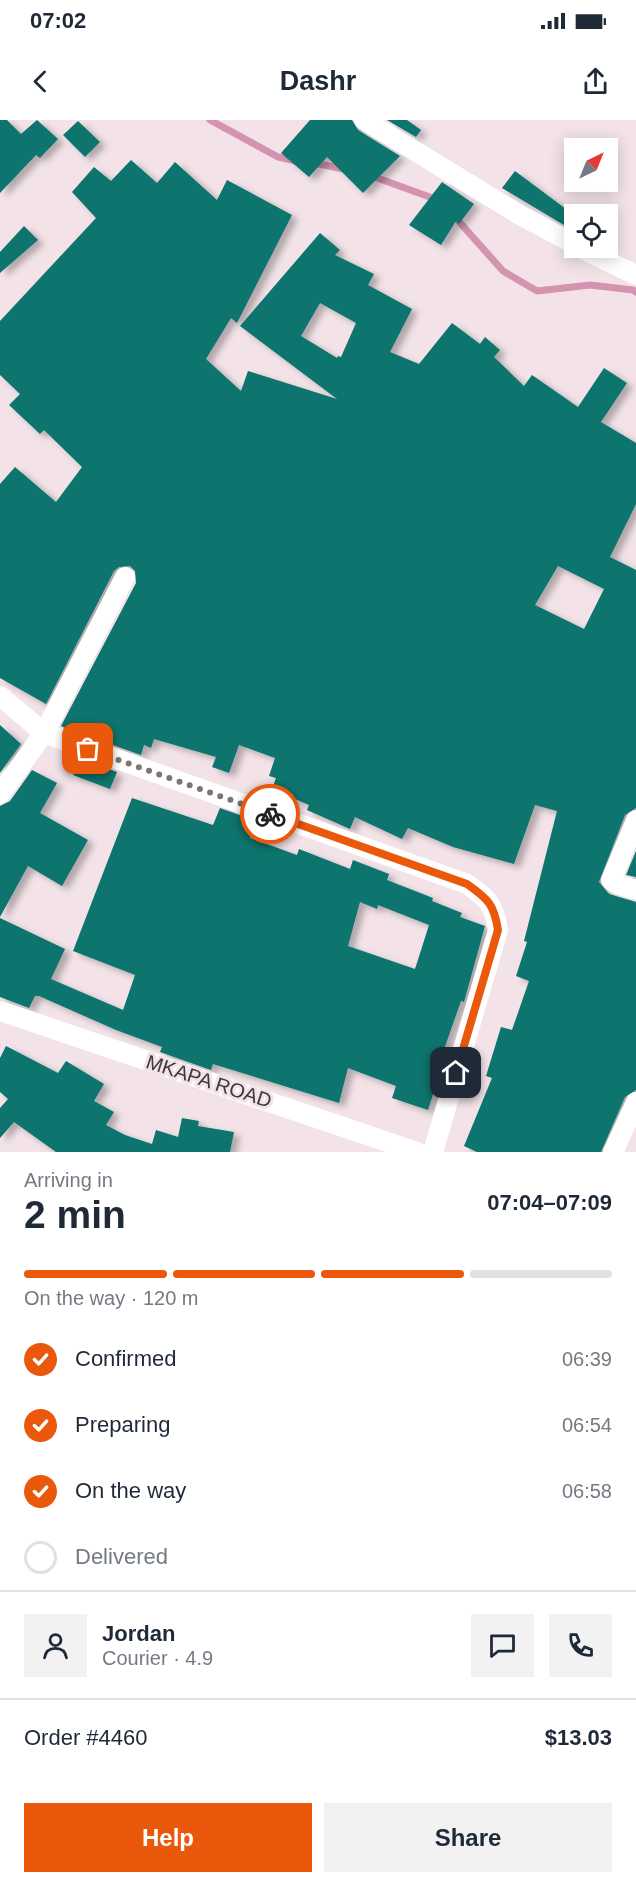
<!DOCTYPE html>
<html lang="en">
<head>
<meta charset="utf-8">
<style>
	body { margin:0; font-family:Arial,sans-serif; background:#f2f2f3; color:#1f2937; height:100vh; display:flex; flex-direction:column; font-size:22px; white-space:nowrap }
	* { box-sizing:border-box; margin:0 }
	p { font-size:20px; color:#747a83 }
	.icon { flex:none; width:33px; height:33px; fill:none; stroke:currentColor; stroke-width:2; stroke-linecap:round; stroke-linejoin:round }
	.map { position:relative; height:1032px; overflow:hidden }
	.panel { display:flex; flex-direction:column; background:#fff; flex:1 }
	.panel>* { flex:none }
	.needle { width:39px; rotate:43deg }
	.tools { position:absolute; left:564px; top:18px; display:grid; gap:12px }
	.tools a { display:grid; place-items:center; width:54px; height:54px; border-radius:0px; background:#fff; box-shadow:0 3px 15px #0003; font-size:30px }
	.pin { position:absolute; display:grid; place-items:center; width:51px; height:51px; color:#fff; margin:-26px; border-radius:12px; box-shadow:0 3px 9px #0006 }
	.courier { position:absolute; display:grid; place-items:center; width:60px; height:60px; margin:-30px; border:4px solid #ea580c; border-radius:50%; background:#fff; color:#222; box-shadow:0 2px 8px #0007 }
	.summary em { font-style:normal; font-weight:800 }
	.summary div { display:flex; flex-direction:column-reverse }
	.summary { display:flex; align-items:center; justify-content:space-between; height:102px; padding:0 24px }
	h1 { font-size:39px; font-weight:800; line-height:45px }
	.bar { display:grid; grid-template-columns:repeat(4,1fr); gap:9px 6px; align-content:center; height:72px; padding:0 24px }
	.bar i { height:8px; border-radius:4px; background:#e0e1e3 }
	.bar .active { background:#ea580c }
	.bar p { grid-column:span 4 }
	.line { display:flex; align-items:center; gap:15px; padding:0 24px; border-top:2px solid #e0e1e3 }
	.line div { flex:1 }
	.round { display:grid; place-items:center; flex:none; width:63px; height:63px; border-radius:0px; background:#f2f2f3 }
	ol { padding:0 24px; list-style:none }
	li { display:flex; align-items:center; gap:18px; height:66px }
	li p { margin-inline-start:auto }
	li .icon { padding:6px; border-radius:50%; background:#ea580c; color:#fff; stroke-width:4 }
	li:last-child { color:#747a83 }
	li i { width:33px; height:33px; border:3px solid #e0e1e3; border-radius:50% }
	.action { display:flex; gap:12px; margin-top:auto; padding:12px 24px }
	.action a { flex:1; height:69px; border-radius:0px; background:#ea580c; color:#fff; font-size:24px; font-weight:800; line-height:69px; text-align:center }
	.action a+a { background:#f2f2f3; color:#1f2937 }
	.status { display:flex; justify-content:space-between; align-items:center; height:42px; padding:0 30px; background:#fff; direction:ltr }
	.status svg { height:16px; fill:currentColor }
	header { display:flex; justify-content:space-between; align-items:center; height:78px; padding:0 24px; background:#fff; font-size:27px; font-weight:800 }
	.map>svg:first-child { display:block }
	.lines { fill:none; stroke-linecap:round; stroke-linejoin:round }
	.stream { stroke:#d493ae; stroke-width:7 }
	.building { fill:#08746d; fill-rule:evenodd; filter:url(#shadow) }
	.street { stroke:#fff; stroke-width:20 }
	.done { stroke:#7d7477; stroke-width:6; stroke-dasharray:0 10.8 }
	.route { stroke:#ea580c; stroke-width:8 }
	.labels { text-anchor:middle; stroke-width:6; stroke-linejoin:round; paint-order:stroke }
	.street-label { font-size:20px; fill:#3e383a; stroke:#f3e3e9 }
</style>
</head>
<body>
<div class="status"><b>07:02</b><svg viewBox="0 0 49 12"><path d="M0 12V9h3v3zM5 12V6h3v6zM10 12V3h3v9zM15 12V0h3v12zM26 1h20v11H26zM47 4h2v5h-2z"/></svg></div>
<header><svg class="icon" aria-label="back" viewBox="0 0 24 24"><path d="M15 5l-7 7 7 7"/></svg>Dashr<svg class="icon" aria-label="share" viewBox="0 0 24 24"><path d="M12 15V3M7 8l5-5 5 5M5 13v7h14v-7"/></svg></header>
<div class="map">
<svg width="636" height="1032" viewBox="0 0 636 1032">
	<defs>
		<filter id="shadow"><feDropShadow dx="6" dy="4" stdDeviation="3" flood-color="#0004"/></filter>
	</defs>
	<rect width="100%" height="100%" fill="#f3e3e9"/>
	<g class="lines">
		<g class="stream">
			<polyline points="210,0 278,37 297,41"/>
			<polyline points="314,43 344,49"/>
			<polyline points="369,55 438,80"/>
			<polyline points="454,96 503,151 537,171 590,165 633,170 636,172"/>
		</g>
	</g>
	<g class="building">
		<polygon points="0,0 7,0 21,14 37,0 58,19 40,38 36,35 0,73"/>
		<polygon points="310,0 352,0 358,10 400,36 363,73 327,37 309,57 281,33"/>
		<polygon points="387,0 407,0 421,10 416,17"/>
		<polygon points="78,1 100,22 85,37 63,15"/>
		<path d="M131 40 157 63 175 42 217 80 227 60 292 95 237 203 231 198 206 239 241 271 248 251 337 279 240 206 320 113 340 130 335 135 374 154 368 165 412 189 390 232 419 244 452 203 480 224 485 217 500 230 494 237 524 266 532 255 578 287 604 248 627 263 601 302 636 323V384L610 437 636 450V688L625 695 599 762 609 774 636 782V970L625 977 601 1032H477L464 1026 492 958 486 956 501 907 512 910 529 861 516 856 527 822 524 821 557 691 535 685 514 744 453 727 408 708 402 719 355 697 350 709 307 690 309 685 272 669 276 658 269 656 275 638 239 625 229 653 212 647 216 637 154 619 151 628 144 625 141 635 65 608 61 606 136 463 135 451 130 446 119 447 114 451 46 584 0 558V364L15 347 56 382 82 347 44 310 40 314 9 285 20 274 0 255V201L96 98 72 72 94 47 111 61ZM320 183 356 203 341 237 338 236 337 238 301 216ZM558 446 604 469 584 509 535 485Z"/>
		<polygon points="515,51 574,95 574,111 502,68"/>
		<polygon points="442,62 474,84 459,104 456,101 441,125 409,105"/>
		<polygon points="24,106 38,120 0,153 0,132"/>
		<polygon points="0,605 21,624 0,653"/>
		<polygon points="80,638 117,652 110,669 73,655"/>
		<polygon points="32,650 57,663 40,693 88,720 62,766 28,746 0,797 0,686 10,681"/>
		<path d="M132 678 213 705 220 688 256 701 250 718 297 735 299 729 350 749 353 740 389 754 387 760 433 778 432 781 462 793 460 797 485 806 464 882 461 881 434 958 438 959 428 990 392 978 396 966 348 948 339 983 213 944 211 950 160 932 162 927 116 910 39 876H35L29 888 0 877V798L65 829 51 859 123 890 135 855 73 831ZM360 782 377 789 378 785 429 805 415 849 348 826Z"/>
		<polygon points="636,731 636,757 626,755"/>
		<polygon points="6,926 58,953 66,941 104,964 94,981 114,992 106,1005 125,1015 152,1024 156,1010 178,1017 182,998 199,1001 198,1006 234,1012 230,1032 56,1032 14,1002 0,1018 0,988 8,979 0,972 0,938"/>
	</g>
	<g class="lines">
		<g class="street">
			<polyline points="364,0 520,95 574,124"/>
			<polyline points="580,128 636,155"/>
			<path d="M0 576 44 613 467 764C488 779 494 784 498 810L433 1032"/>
			<polyline points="0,674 44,613 125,457"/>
			<polyline points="636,700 611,760 616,764 636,770"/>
			<polyline points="0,891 417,1032"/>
			<polyline points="613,1032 636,982"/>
		</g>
	</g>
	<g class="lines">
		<polyline class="done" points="88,629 270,694"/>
		<path class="route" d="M270 694 467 764C488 779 494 784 498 810L456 953"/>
	</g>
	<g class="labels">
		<g class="street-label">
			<text transform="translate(209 961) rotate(18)" y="7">MKAPA ROAD</text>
		</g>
	</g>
</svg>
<div class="tools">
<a><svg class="needle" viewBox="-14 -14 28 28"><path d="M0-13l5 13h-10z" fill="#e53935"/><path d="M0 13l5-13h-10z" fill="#747a83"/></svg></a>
<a><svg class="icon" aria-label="locate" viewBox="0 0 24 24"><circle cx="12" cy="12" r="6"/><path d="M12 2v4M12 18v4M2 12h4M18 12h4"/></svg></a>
</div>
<div class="pin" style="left:88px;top:629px;background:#ea580c"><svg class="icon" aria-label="bag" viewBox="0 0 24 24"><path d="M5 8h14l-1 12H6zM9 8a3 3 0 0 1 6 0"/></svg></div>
<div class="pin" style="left:456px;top:953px;background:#1f2937"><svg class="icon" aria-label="home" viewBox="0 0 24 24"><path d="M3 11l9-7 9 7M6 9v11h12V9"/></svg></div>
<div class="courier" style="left:270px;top:694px"><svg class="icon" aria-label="bike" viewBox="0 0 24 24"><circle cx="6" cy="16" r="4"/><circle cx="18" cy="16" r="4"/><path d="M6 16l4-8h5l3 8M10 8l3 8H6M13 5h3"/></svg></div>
</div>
<section class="panel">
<div class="summary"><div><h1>2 min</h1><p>Arriving in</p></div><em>07:04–07:09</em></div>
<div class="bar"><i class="active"></i><i class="active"></i><i class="active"></i><i></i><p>On the way · 120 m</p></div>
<ol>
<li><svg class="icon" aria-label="check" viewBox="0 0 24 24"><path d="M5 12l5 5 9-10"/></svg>Confirmed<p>06:39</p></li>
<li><svg class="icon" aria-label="check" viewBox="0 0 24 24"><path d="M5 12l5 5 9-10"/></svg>Preparing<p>06:54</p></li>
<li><svg class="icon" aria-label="check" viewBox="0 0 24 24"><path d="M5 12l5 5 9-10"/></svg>On the way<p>06:58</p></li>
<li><i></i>Delivered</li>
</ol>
<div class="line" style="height:108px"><a class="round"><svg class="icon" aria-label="person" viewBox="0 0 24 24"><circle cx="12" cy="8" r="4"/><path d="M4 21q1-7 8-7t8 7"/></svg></a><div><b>Jordan</b><p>Courier · 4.9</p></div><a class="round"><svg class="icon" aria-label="chat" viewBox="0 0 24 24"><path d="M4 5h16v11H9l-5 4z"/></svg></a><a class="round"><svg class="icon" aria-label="phone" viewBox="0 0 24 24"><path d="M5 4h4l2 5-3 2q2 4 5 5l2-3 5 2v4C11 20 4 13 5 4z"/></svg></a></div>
<div class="line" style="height:78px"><div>Order #4460</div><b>$13.03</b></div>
<div class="action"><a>Help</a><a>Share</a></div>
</section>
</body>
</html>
